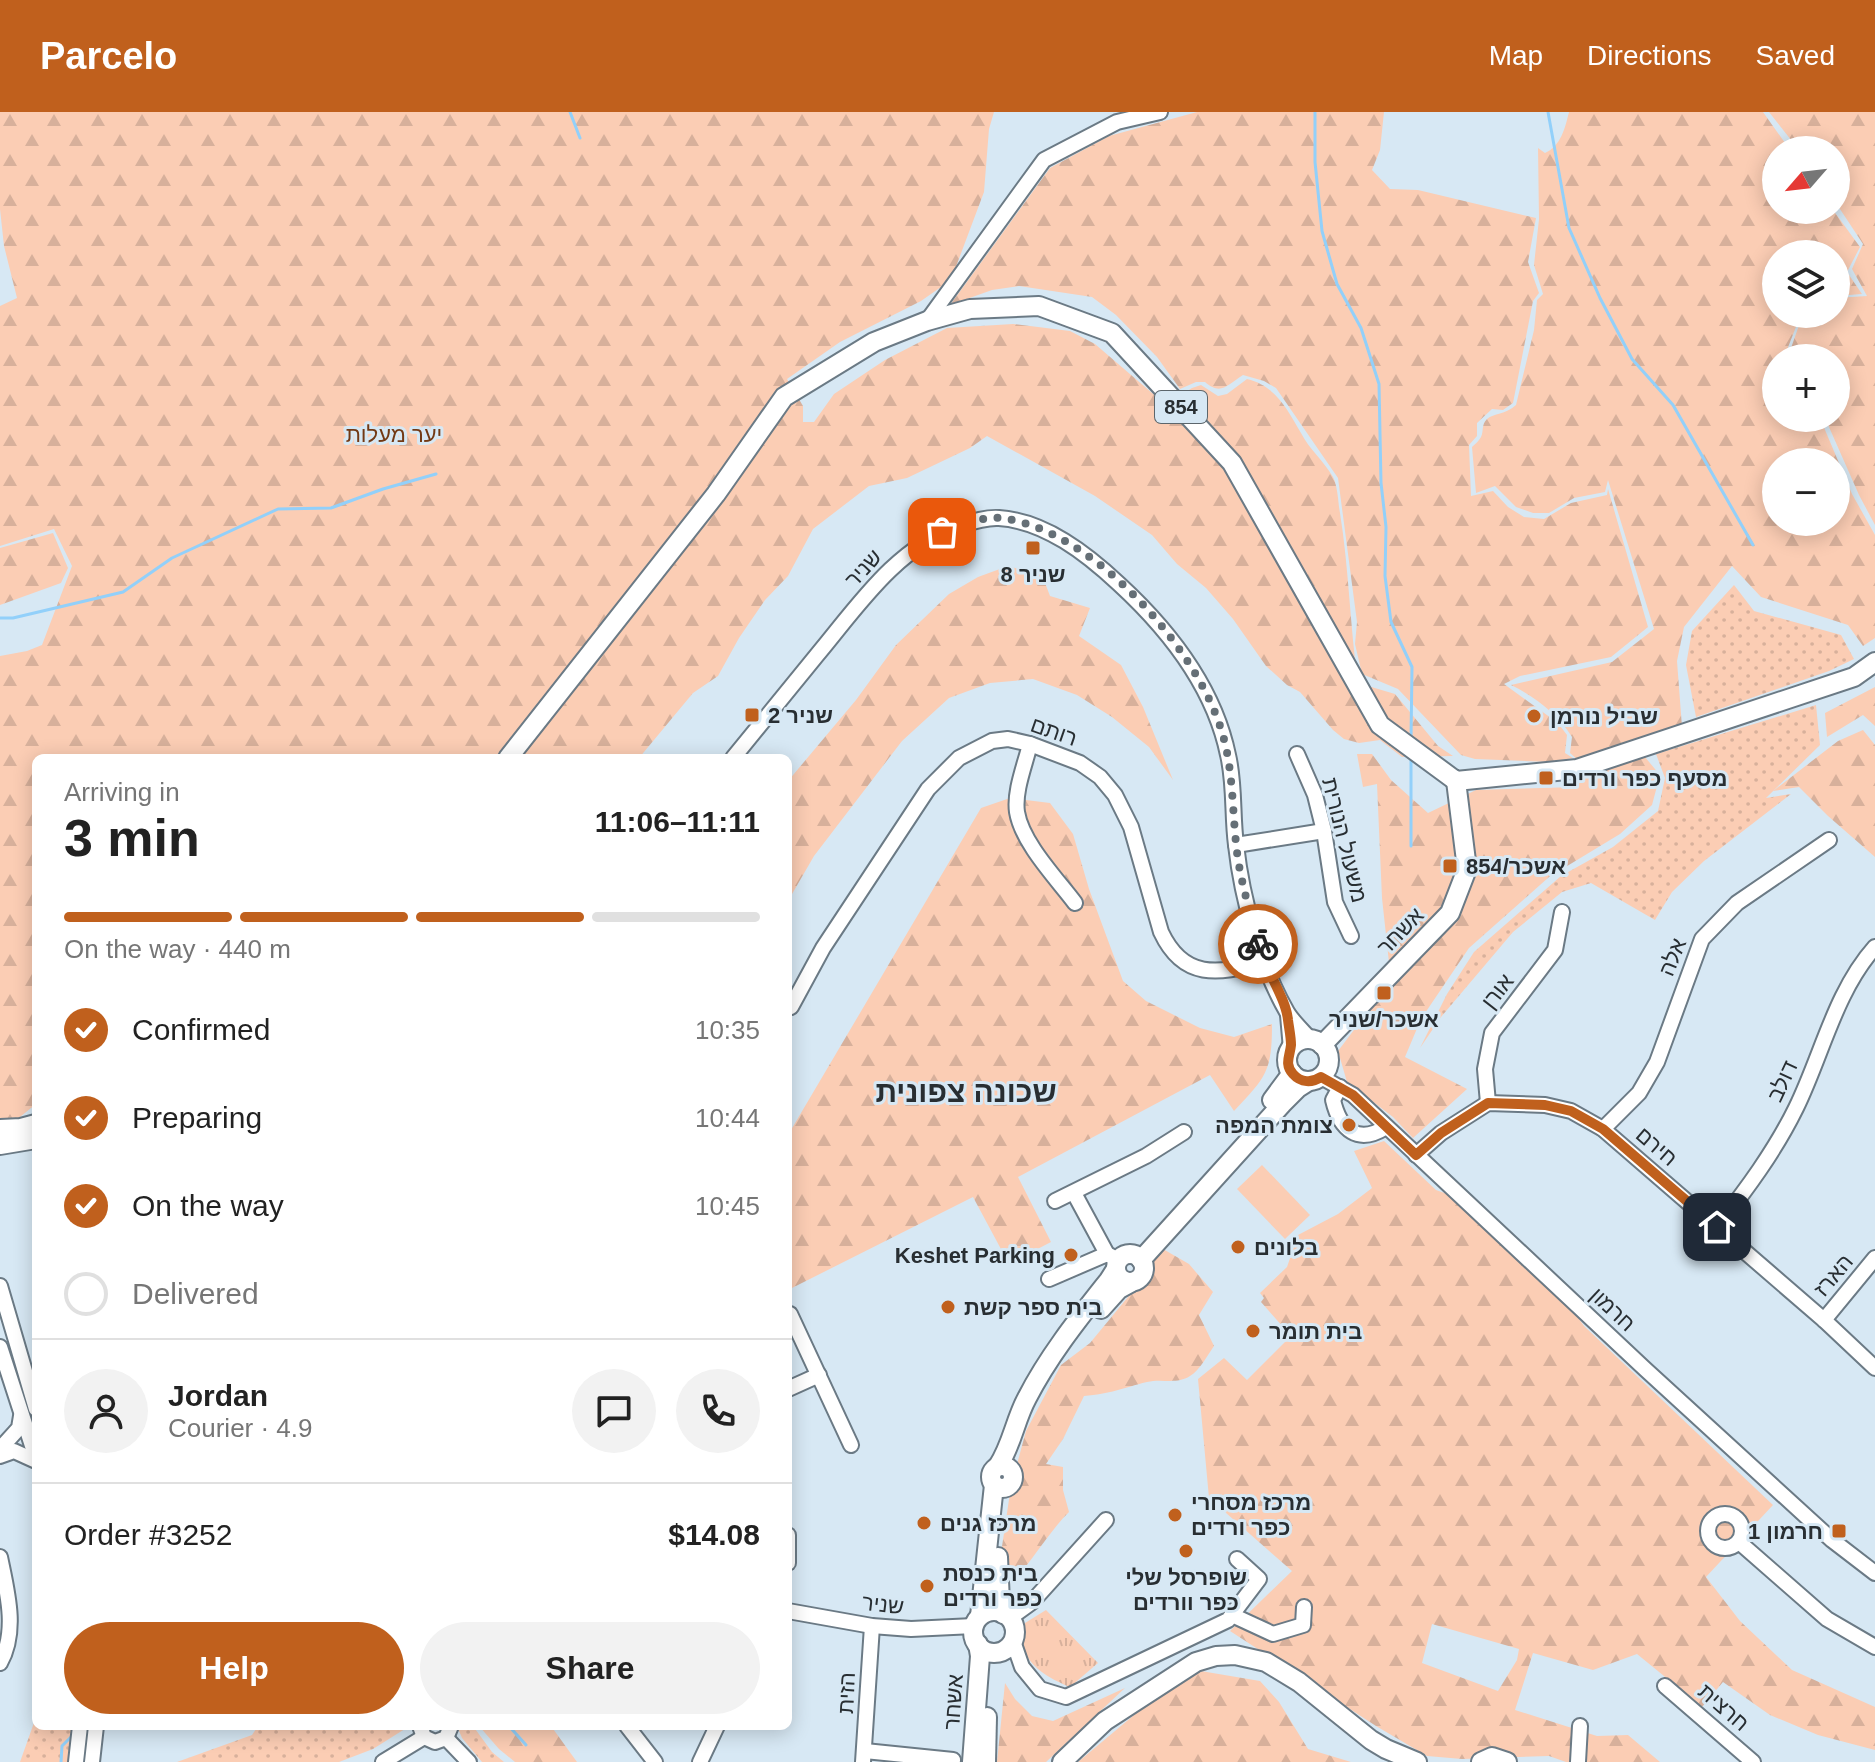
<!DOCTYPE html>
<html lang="en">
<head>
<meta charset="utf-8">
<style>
	body { margin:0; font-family:Arial,Heebo,sans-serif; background:#f2f2f2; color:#222; height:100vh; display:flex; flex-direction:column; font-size:30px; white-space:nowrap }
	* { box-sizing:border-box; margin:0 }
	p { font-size:26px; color:#767676 }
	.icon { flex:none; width:44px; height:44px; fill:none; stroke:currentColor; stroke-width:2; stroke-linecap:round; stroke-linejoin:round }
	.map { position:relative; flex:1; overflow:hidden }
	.side { position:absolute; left:32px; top:642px; width:760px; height:976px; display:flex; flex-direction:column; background:#fff; border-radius:12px; box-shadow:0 4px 20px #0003 }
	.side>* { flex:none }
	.needle { width:52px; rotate:242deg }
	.tools { position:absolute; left:1762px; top:24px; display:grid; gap:16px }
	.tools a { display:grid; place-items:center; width:88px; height:88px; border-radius:50%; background:#fff; box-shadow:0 4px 20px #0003; font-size:40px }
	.pin { position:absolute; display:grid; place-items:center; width:68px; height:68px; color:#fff; margin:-34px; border-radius:16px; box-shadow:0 4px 12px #0006 }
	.courier { position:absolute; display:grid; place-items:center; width:80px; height:80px; margin:-40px; border:6px solid #c0601d; border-radius:50%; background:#fff; color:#222; box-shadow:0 2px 10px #0007 }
	.summary em { font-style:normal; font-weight:600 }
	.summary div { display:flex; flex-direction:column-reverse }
	.summary { display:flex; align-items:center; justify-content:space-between; height:136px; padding:0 32px }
	h1 { font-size:52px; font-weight:600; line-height:60px }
	.bar { display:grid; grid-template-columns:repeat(4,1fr); gap:12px 8px; align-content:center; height:96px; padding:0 32px }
	.bar i { height:10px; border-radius:6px; background:#e0e0e0 }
	.bar .active { background:#c0601d }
	.bar p { grid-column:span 4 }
	.line { display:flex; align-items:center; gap:20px; padding:0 32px; border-top:2px solid #e0e0e0 }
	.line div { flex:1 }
	.round { display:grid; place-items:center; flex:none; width:84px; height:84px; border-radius:42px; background:#f2f2f2 }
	ol { padding:0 32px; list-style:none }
	li { display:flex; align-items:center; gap:24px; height:88px }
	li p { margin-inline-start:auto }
	li .icon { padding:8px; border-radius:50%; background:#c0601d; color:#fff; stroke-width:4 }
	li:last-child { color:#767676 }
	li i { width:44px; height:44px; border:4px solid #e0e0e0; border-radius:50% }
	.button { display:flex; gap:16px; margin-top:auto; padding:16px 32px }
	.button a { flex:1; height:92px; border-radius:48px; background:#c0601d; color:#fff; font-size:32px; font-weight:600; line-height:92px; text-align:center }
	.button a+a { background:#f2f2f2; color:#222 }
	header { display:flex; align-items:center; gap:48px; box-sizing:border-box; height:112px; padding:0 40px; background:#c0601d; color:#fff }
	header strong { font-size:38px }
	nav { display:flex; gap:44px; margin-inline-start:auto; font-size:28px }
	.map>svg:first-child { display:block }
	.grass { fill:url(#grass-dots) }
	.forest { fill:url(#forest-firs); fill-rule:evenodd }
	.park { fill:url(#park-tufts) }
	.garden { fill:#fbcdb4 }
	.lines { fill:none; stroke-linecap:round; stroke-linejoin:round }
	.stream { stroke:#92d0fa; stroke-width:3 }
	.minor-casing { stroke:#6b7a85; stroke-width:18 }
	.major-casing { stroke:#6b7a85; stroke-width:22 }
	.minor { stroke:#fff; stroke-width:14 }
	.major { stroke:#fff; stroke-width:18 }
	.done { stroke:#656f76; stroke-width:8; stroke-dasharray:0 14.4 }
	.route { stroke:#c0601d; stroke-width:10 }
	.poi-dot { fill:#c0601d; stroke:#d7e8f4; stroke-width:3 }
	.labels { text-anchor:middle; stroke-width:6; stroke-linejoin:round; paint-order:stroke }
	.shield { fill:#d7e8f4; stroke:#5c666c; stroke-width:2 }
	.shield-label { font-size:20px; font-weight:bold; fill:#282e32 }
	.park-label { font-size:22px; fill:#723914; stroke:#d7e8f4 }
	.street-label { font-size:22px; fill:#282e32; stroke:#d7e8f4 }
	.poi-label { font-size:22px; font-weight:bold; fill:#282e32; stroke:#d7e8f4; text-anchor:start }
	.district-label { font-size:30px; font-weight:bold; fill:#282e32; stroke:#d7e8f4 }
</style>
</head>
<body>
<header>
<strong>Parcelo</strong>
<nav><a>Map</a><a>Directions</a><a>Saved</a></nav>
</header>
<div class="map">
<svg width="1875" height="1650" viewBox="0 0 1875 1650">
	<defs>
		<pattern id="grass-dots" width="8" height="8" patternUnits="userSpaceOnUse" patternTransform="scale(2)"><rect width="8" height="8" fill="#fbcdb4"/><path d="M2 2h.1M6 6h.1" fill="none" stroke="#d7b09b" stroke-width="1.8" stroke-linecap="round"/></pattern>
		<pattern id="forest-firs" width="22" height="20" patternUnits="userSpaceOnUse" patternTransform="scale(2)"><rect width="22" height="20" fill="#fbcdb4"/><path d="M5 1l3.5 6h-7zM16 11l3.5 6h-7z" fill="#d7b09b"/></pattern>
		<pattern id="park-tufts" width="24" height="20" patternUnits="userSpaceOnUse" patternTransform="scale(2)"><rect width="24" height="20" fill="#fbcdb4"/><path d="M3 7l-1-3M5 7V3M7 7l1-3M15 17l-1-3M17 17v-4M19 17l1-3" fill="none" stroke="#d7b09b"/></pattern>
	</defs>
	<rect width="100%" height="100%" fill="#d7e8f4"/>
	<g class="grass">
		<polygon points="1734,473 1754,499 1841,523 1854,547 1829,559 1696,605 1686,553 1692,519"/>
		<polygon points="1816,593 1820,633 1766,686 1791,682 1704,749 1672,780 1655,808 1591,771 1562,780 1513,820 1441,905 1420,936 1447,882 1474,840 1561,764 1613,735 1658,699 1665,666 1656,642"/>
		<polygon points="36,1605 36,1614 73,1614 69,1650 20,1650"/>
		<polygon points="258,1614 408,1614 408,1615 373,1637 339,1650 177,1650 252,1623"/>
		<polygon points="457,1614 473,1614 492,1640 504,1650 482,1650 462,1626"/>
	</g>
	<g class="forest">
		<path d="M0 0H994L989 17 984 80 951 168 921 189 840 230 787 267 803 294V310H814L834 282 885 248 947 216 1013 212 1070 219 1095 232 1166 293 1192 276 1201 273 1218 284 1227 282 1247 267C1276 274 1287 297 1301 321 1309 337 1324 349 1333 365 1338 375 1338 390 1340 401 1349 457 1350 515 1358 571L1395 582 1438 634 1453 644 1402 645 1380 628 1359 631 1344 627 1333 618 1300 580 1287 573 1266 554 1233 507 1206 476 1177 452 1152 423 1095 384 987 324 970 336 907 366 869 374 813 417 788 464 765 488 739 526 718 564 693 581 639 646H36V992L15 1009H0V544L27 539 42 533 72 454 54 417 0 434V194L17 186 4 134 0 97Z"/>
		<path d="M1197 0H1384L1380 38 1372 58 1390 77 1418 78 1536 106 1528 150 1539 181 1533 189 1513 291 1503 298 1492 297 1477 311V324L1469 333 1471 384 1493 379 1508 395 1524 405 1544 407 1571 391 1607 383 1608 377 1648 515 1611 545 1520 564 1504 572 1558 611 1567 623 1565 641 1573 646 1550 650 1475 647 1461 643 1398 577 1362 562 1355 532 1357 510 1338 366 1276 276 1264 269 1243 263C1227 273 1221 284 1205 270H1196L1180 277 1157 245 1116 203 1092 185 1019 174 992 178 950 193 1050 56 1109 24Z"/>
		<path d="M1569 0H1763L1790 38H1776V98H1833L1860 135 1847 160 1862 182 1836 184V142H1776V202H1801L1785 243 1786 246H1776V306H1820L1852 382 1875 423V526L1863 534 1848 513 1761 485 1732 454 1684 515 1677 549 1682 615 1634 632 1660 663 1652 693 1620 722 1549 765 1469 836 1421 907 1405 945 1467 977 1413 1026 1393 1005 1347 970 1338 939 1391 869 1382 786 1377 672 1363 675 1357 642H1372L1391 668 1428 701 1476 678 1576 675 1580 650 1570 641 1572 625C1559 603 1534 584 1511 573L1612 550 1654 517 1608 368 1605 380 1574 386 1549 401H1533L1516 395 1495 374 1476 381 1472 335C1475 332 1479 329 1481 325 1484 319 1481 313 1487 307 1494 301 1505 303 1516 293L1534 218 1537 188 1543 182 1534 153 1539 107 1538 36 1545 41C1561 34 1565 16 1569 0ZM1776 350H1836V410H1776Z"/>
		<polygon points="1769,0 1875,0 1875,413 1859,383 1825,306 1836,306 1836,246 1796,246 1791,236 1803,202 1836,202 1836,186 1867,184 1852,157 1863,132 1836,91 1836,38 1799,38"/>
		<polygon points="53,421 68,456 61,471 0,493 0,436"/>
		<polygon points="1008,454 1042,463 1050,484 1090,496 1079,524 1121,553 1143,595 1173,668 1149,635 1112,605 1077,583 1033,567 990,571 949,586 902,629 814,744 788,789 788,669 856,588 896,533 949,482 978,465"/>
		<polygon points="1875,575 1875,614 1863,603 1827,625 1825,601"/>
		<polygon points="1863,618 1875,633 1875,745 1828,704 1799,675 1773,679 1838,629"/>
		<path d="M1010 686 1050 691 1073 722 1089 777 1123 869 1146 889 1200 916 1234 925 1272 912C1272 960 1266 965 1234 999L1210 963 1018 1065 1051 1130 1009 1152 973 1085 788 1178V1023L981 696Z"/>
		<path d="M1384 1029 1436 1078 1461 1087 1511 1141 1564 1186 1584 1214 1773 1393 1706 1465 1740 1509 1792 1558 1875 1595V1638L1818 1623 1770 1603 1723 1570 1702 1595 1637 1542 1593 1558 1533 1541 1515 1598 1597 1624 1628 1623 1660 1650H1566L1549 1644 1462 1647 1427 1644 1376 1614 1230 1519 1292 1459 1209 1386 1198 1267 1224 1246 1247 1268 1291 1224 1261 1190 1264 1186 1260 1181 1287 1155 1298 1123 1338 1102 1372 1076 1354 1039ZM1432 1512 1519 1537 1517 1548 1498 1579 1422 1551Z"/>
		<path d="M1163 1137 1189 1152 1213 1180 1199 1203 1214 1234C1207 1244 1200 1258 1190 1264 1176 1273 1162 1266 1147 1270 1123 1276 1110 1282 1084 1284L1063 1327 1046 1352 1063 1355V1378L1069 1400C1047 1422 1033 1449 1011 1471L1003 1462 1000 1448 1011 1374 1026 1319 1061 1253 1090 1231 1128 1185Z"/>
		<polygon points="1189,1557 1260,1569 1279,1590 1308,1637 1351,1650 1078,1650"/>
		<polygon points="1005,1571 1015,1587 1032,1604 1053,1609 1125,1576 1046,1650 997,1650"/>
		<polygon points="479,1614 551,1614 577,1650 515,1650 499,1637"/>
	</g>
	<path class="park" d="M1046 1498 1098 1551 1070 1575C1053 1568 1031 1557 1024 1538 1022 1530 1025 1519 1025 1511Z"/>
	<polygon class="garden" points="1262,1053 1310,1103 1285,1127 1237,1077"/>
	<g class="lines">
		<g class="stream">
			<polyline points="570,0 580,26"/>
			<polyline points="1315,0 1315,50 1322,119 1337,172 1361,216 1379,272 1381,371 1386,415 1385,464 1391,510 1412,555 1411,627"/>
			<polyline points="1548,0 1569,116 1600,186 1632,247 1673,293 1753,433"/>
			<polyline points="0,506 13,506 123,480 172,446 278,397 331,396 383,377 436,362"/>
			<polyline points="1411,734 1411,646"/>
			<polyline points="509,1614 526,1633"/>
			<polyline points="61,1650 62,1634 73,1623"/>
		</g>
		<defs>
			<g id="minor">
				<polyline points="927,209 1044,48 1117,10 1160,0"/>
				<path d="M1030 632C1025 653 1014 679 1017 700 1022 731 1057 767 1075 791"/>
				<polyline points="1297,642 1315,683 1324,719 1335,790 1351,824"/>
				<path d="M733 646C761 612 789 577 817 543 858 494 895 437 958 414 971 410 986 405 999 406 1045 409 1087 442 1119 472 1169 518 1214 575 1228 643 1235 672 1232 703 1236 733 1242 787 1260 853 1287 900 1293 910 1303 919 1311 928"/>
				<polyline points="1236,733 1324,719"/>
				<path d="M791 895 823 836 928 677 959 646 992 629 1008 627 1030 632 1080 651 1100 665 1115 683 1131 715 1161 820C1184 869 1218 861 1263 851"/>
				<polyline points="1288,903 1291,937"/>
				<polyline points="1321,965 1353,983 1645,1257 1832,1428 1875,1461"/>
				<path d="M1340 975 1333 988C1340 1018 1358 1033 1386 1015"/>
				<polyline points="1488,991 1485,957 1492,921 1555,838 1562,800"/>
				<polyline points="1603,1017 1639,981 1657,950 1702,827 1737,791 1829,728"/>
				<polyline points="1416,1043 1441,1021 1488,991 1545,993 1571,999 1603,1017 1824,1208 1875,1256"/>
				<polyline points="1074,1081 1107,1142 1118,1148"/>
				<polyline points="1055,1089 1146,1044 1184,1020"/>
				<path d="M1717 1115C1746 1078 1775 1039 1796 996 1822 943 1835 880 1875 835"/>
				<polyline points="1049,1167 1107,1142"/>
				<polyline points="0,1174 36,1297"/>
				<polyline points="790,1202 851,1333"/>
				<polyline points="1824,1208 1875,1146"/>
				<polyline points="0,1235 36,1346"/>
				<polyline points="788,1277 819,1263"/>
				<polyline points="0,1337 19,1316 21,1304"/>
				<polyline points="0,1344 14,1339 36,1349"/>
				<circle cx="1725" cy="1419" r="17"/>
				<polyline points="788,1423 788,1451"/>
				<polyline points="1739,1430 1827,1507 1875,1535"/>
				<path d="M0 1445C7 1479 18 1519 0 1551"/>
				<polyline points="788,1499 872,1514 911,1517 974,1514"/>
				<polyline points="1232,1503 1273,1522 1303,1513 1304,1495"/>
				<polyline points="1010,1506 1032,1490 1106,1408"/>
				<polyline points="1013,1529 1022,1555 1040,1577 1066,1585 1228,1508 1259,1467 1237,1447"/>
				<polyline points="1665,1574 1753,1650"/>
				<polyline points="420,1614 424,1625 435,1630 446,1626 451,1614"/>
				<polyline points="627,1614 655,1650"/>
				<polyline points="446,1626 469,1650"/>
				<polyline points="865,1639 953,1648"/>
				<polyline points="76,1650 80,1614"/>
				<polyline points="92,1650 96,1614"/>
				<polyline points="383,1650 424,1625"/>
				<polyline points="700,1650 717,1614"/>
				<polyline points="863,1650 872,1514"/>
				<polyline points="1578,1650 1580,1614"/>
			</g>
			<g id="major">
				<polyline points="508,646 716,382 784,285 874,230 927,209 970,197 1039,194 1112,221 1232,351 1380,613 1456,669 1577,657 1854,565 1875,550"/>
				<circle cx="1308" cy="948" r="21"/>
				<polyline points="1322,933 1450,801 1467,757 1456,669"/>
				<polyline points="1272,988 1292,961"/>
				<polyline points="0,1017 21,1016 36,1012"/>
				<polyline points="0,1033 36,1027"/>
				<circle cx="1130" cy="1156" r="14"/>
				<polyline points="1141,1148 1282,992 1298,976 1309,969"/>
				<polyline points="1101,1197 1119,1177 1130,1171"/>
				<circle cx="1002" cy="1365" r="11"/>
				<path d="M998 1354C1012 1333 1015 1308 1027 1286 1049 1243 1079 1206 1109 1168L1116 1157"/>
				<polyline points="998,1445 1000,1491 1003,1502"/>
				<circle cx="994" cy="1520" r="21"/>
				<polyline points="980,1504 994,1373"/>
				<polyline points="972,1650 980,1544 978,1532"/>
				<polyline points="986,1650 987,1605"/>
				<polyline points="1062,1650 1105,1609 1196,1550 1216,1544 1235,1543 1266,1550 1299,1570 1371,1628 1386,1637 1417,1650"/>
				<polyline points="1481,1650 1492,1645 1507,1650"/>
			</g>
		</defs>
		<use href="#minor" class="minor-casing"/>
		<use href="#major" class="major-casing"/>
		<use href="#minor" class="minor"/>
		<use href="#major" class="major"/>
	</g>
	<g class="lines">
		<path class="done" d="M942 420C960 414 981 404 1000 406 1091 416 1195 534 1221 617 1233 654 1232 693 1236 731 1239 765 1250 799 1258 832"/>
		<path class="route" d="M1258 832C1265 857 1286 886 1288 908 1289 916 1291 925 1291 933 1290 944 1284 952 1293 962 1301 971 1312 971 1321 965L1353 983 1416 1043 1441 1021 1488 991 1545 993 1571 999 1603 1017 1717 1115"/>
	</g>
	<g class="poi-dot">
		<rect x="1025" y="428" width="16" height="16" rx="4"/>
		<rect x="744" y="595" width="16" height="16" rx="4"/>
		<circle cx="1534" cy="604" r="8"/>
		<rect x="1538" y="658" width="16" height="16" rx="4"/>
		<rect x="1442" y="746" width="16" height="16" rx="4"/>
		<rect x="1376" y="873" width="16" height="16" rx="4"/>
		<circle cx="1349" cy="1013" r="8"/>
		<circle cx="1238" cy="1135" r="8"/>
		<circle cx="1071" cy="1143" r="8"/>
		<circle cx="948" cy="1195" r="8"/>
		<circle cx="1253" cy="1219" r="8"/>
		<circle cx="1175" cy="1403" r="8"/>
		<circle cx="924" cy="1411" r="8"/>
		<rect x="1831" y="1411" width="16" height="16" rx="4"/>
		<circle cx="1186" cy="1439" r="8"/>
		<circle cx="927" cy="1474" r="8"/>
	</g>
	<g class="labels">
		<rect class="shield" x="1155" y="279" width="52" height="32" rx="6"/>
		<g class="shield-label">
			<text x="1181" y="302">854</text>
		</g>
		<g class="park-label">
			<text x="394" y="330">יער מעלות</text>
		</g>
		<g class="street-label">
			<text transform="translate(863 456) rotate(-47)" y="8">שניר</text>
			<text transform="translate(1054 619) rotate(19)" y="8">רותם</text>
			<text transform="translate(1345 728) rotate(76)" y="8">משעול הנורית</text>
			<text transform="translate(1400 819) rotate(-46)" y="8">אשחר</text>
			<text transform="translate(1672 845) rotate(-68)" y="8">אלה</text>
			<text transform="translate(1497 879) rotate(-52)" y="8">אורן</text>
			<text transform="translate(1782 969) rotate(-65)" y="8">דולב</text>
			<text transform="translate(1657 1034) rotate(41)" y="8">חירם</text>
			<text transform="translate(1833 1163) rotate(-50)" y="8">הארז</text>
			<text transform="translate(1613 1197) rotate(43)" y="8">חרמון</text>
			<text transform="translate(883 1492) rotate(7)" y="8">שניר</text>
			<text transform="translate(846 1581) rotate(-87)" y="8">הזית</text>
			<text transform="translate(953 1590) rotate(-86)" y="8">אשחר</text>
			<text transform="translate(1724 1595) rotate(41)" y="8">חרצית</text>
		</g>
		<g class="poi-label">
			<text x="1033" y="470" text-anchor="middle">שניר 8</text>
			<text x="768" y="611">שניר 2</text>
			<text x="1550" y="612">שביל נורמן</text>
			<text x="1562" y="674">מסעף כפר ורדים</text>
			<text x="1466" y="762">אשכר/854</text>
			<text x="1384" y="915" text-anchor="middle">אשכר/שניר</text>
			<text x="1333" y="1021" text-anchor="end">צומת המפה</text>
			<text x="1254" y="1143">בלונים</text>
			<text x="1055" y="1151" text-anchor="end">Keshet Parking</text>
			<text x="964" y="1203">בית ספר קשת</text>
			<text x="1269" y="1227">בית תומר</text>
			<text x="1191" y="1398">מרכז מסחרי<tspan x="1191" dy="25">כפר ורדים</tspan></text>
			<text x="940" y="1419">מרכז גנים</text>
			<text x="1823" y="1427" text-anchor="end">חרמון 1</text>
			<text x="943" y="1469">בית כנסת<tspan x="943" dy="25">כפר ורדים</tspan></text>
			<text x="1186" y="1473" text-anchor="middle">שופרסל שלי<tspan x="1186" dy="25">כפר וורדים</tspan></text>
		</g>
		<g class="district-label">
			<text x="966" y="990">שכונה צפונית</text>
		</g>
	</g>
</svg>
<div class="tools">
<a><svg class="needle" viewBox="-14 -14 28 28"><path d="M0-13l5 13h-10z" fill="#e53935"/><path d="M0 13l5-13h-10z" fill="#767676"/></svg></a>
<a><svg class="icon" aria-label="layers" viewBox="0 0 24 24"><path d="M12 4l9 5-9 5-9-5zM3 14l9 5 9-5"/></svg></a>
<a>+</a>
<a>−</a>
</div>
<div class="pin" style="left:942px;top:420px;background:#ea580c"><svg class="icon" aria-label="bag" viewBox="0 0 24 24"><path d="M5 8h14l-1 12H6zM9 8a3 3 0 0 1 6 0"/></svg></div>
<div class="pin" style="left:1717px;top:1115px;background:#1f2937"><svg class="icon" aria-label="home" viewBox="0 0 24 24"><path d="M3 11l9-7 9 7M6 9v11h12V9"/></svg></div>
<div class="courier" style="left:1258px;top:832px"><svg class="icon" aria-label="bike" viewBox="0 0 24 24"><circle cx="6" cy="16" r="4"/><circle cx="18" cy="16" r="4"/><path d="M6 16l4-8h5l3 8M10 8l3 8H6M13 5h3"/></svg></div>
<section class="side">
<div class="summary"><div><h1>3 min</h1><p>Arriving in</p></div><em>11:06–11:11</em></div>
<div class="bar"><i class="active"></i><i class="active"></i><i class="active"></i><i></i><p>On the way · 440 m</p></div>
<ol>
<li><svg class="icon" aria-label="check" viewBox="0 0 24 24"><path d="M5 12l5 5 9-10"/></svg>Confirmed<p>10:35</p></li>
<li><svg class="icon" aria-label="check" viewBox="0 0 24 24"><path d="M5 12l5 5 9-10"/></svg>Preparing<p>10:44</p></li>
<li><svg class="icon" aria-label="check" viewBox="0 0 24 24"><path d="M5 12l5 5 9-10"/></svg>On the way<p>10:45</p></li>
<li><i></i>Delivered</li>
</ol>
<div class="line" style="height:144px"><a class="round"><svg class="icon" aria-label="person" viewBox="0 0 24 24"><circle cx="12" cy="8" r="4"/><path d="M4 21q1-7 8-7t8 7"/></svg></a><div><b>Jordan</b><p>Courier · 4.9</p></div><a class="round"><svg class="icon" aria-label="chat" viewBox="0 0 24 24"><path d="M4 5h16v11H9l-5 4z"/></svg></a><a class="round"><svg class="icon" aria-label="phone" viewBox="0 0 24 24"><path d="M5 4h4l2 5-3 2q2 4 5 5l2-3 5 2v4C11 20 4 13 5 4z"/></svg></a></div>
<div class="line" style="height:104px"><div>Order #3252</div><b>$14.08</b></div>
<div class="button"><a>Help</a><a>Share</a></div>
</section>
</div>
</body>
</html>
